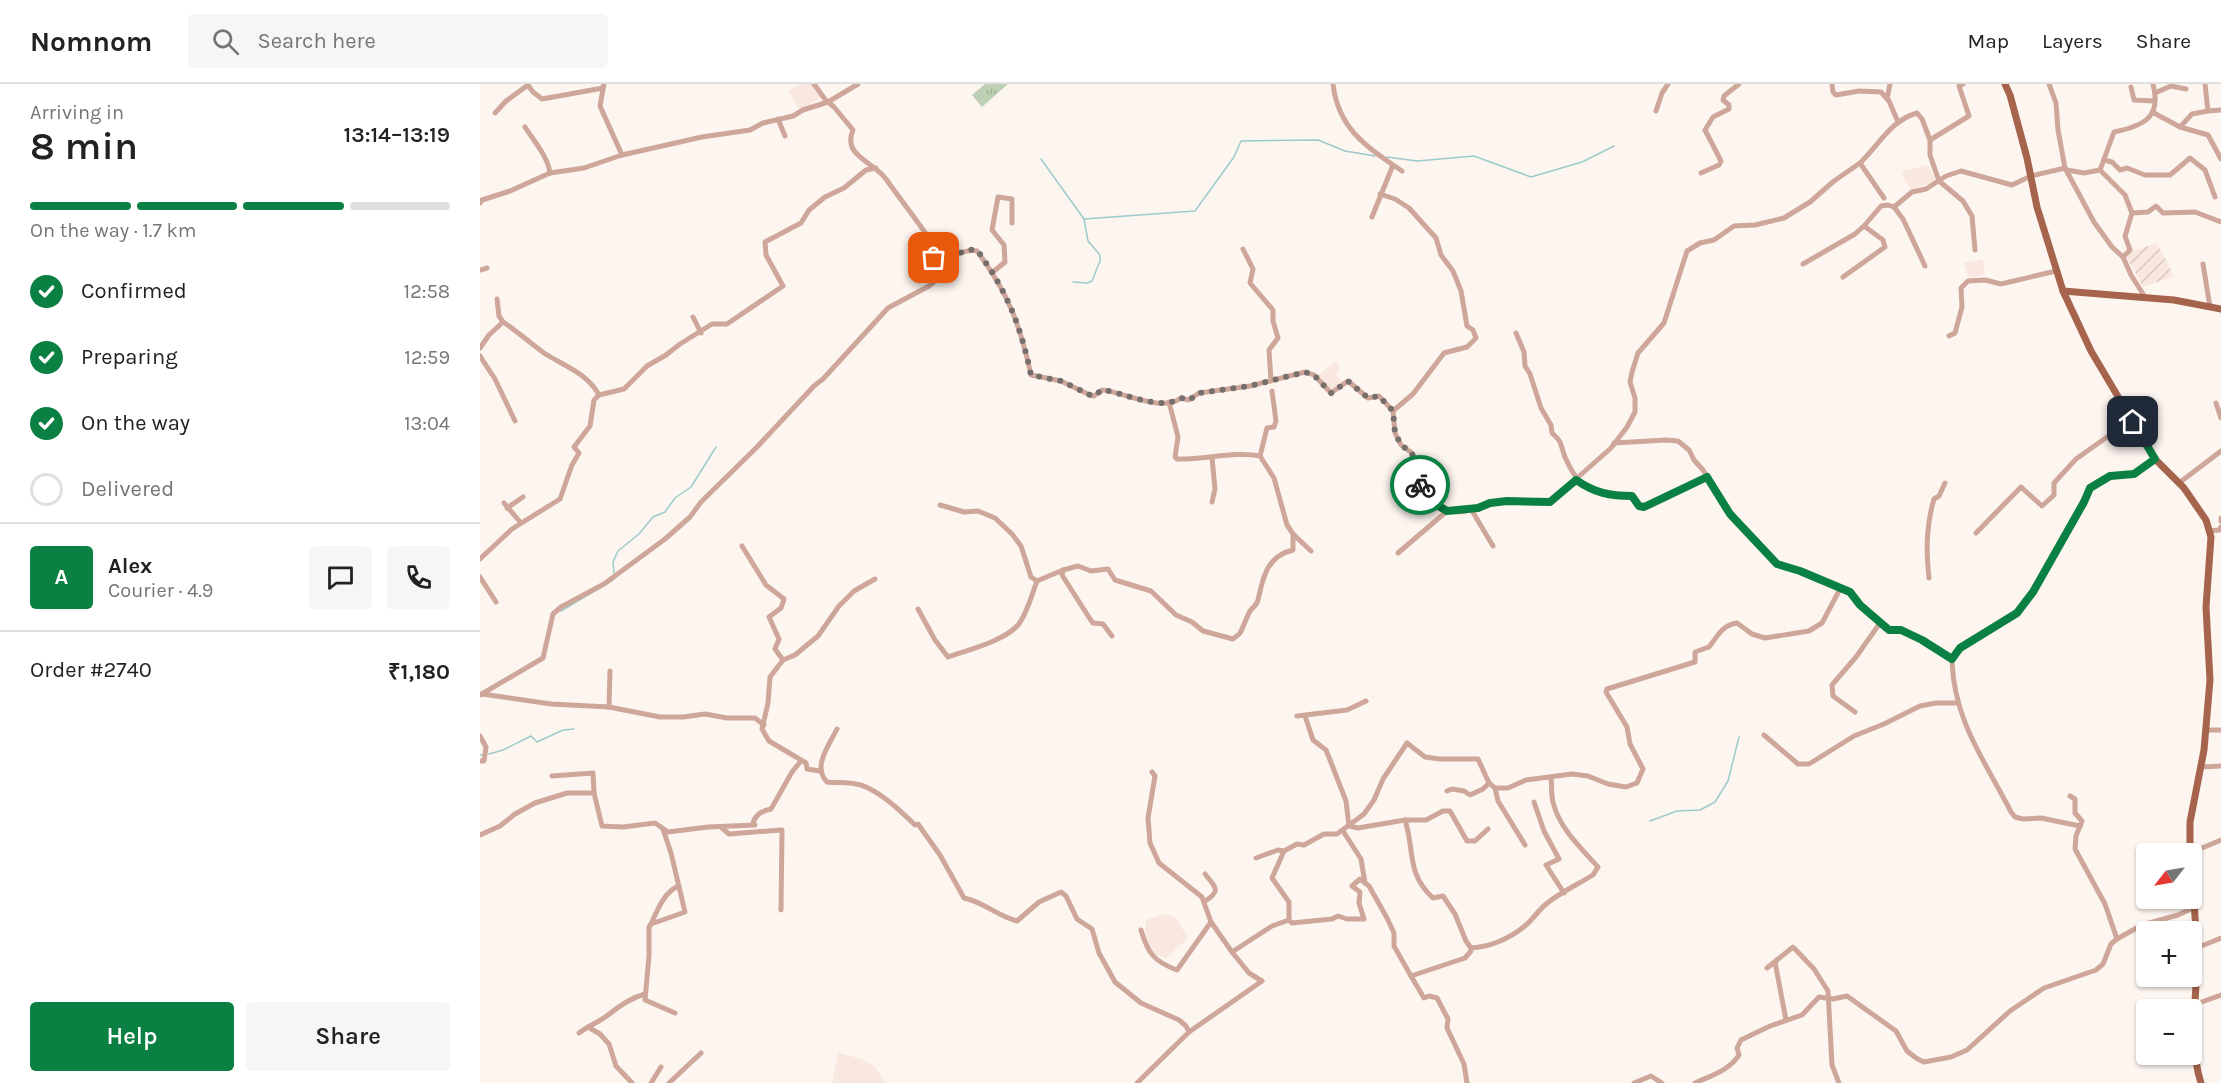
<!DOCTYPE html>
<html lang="en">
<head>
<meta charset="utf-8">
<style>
	body { margin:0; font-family:Karla,sans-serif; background:#f6f6f6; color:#222; height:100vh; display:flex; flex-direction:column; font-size:22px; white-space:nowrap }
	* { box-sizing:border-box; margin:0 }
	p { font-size:20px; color:#767676 }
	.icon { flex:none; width:33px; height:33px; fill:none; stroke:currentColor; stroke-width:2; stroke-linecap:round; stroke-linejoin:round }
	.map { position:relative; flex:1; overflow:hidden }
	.drawer { display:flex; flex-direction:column; background:#fff; width:480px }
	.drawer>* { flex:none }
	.needle { width:39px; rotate:239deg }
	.buttons { position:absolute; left:1656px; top:759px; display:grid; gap:12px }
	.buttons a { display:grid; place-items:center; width:66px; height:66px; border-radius:6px; background:#fff; box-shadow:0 2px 4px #0004; font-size:30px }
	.pin { position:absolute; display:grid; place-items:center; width:51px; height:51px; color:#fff; margin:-26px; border-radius:12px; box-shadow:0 3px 9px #0006 }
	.courier { position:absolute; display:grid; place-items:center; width:60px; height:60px; margin:-30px; border:4px solid #0b8043; border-radius:50%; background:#fff; color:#222; box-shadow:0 2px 8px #0007 }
	.head em { font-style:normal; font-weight:600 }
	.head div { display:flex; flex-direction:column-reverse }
	.head { display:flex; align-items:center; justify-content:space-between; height:102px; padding:0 30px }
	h1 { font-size:39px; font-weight:600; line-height:45px }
	.bar { display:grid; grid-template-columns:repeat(4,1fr); gap:9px 6px; align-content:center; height:72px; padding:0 30px }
	.bar i { height:8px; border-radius:4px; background:#e0e0e0 }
	.bar .selected { background:#0b8043 }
	.bar p { grid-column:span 4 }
	.line { display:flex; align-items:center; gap:15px; padding:0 30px; border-top:2px solid #e0e0e0 }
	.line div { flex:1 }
	.round { display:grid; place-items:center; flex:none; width:63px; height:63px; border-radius:6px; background:#f6f6f6 }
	ol { padding:0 30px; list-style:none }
	li { display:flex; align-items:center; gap:18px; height:66px }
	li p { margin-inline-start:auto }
	li .icon { padding:6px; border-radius:50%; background:#0b8043; color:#fff; stroke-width:4 }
	li:last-child { color:#767676 }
	li i { width:33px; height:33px; border:3px solid #e0e0e0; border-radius:50% }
	.primary-button { display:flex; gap:12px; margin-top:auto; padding:12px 30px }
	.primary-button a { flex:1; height:69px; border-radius:6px; background:#0b8043; color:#fff; font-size:24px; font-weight:600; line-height:69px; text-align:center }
	.primary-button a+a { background:#f6f6f6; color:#222 }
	header { display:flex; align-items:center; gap:36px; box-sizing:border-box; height:84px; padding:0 30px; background:#fff; border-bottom:2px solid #e0e0e0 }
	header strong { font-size:28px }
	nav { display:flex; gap:33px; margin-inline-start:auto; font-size:21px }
	.search { width:420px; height:54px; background:#f6f6f6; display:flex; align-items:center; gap:15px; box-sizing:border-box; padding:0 21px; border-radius:6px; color:#767676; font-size:22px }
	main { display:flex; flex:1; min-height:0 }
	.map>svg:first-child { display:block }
	.built { fill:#f9e8df }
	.industrial { fill:url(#industrial-furrows) }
	.grass { fill:url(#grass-tufts) }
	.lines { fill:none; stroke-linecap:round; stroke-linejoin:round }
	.stream { stroke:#9ccbcb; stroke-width:1.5 }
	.minor { stroke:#cea79a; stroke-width:5 }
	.major { stroke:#a6644d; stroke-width:7 }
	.done { stroke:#766f6b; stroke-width:6; stroke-dasharray:0 10.8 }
	.route { stroke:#0b8043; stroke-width:8 }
</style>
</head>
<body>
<header>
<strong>Nomnom</strong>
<div class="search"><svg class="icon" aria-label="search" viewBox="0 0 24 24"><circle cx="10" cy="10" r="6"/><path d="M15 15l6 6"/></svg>Search here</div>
<nav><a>Map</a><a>Layers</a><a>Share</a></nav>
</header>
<main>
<section class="drawer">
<div class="head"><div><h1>8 min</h1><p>Arriving in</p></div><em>13:14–13:19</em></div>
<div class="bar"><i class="selected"></i><i class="selected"></i><i class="selected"></i><i></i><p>On the way · 1.7 km</p></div>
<ol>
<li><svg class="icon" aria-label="check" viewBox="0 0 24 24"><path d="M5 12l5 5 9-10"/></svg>Confirmed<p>12:58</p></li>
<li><svg class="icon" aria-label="check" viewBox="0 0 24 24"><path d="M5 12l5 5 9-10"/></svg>Preparing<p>12:59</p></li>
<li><svg class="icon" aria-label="check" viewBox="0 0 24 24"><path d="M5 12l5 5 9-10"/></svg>On the way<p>13:04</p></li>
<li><i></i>Delivered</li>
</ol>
<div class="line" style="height:108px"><b class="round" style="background:#0b8043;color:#fff">A</b><div><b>Alex</b><p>Courier · 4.9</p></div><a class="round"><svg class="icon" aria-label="chat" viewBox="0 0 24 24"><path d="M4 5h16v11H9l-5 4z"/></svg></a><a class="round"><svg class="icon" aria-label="phone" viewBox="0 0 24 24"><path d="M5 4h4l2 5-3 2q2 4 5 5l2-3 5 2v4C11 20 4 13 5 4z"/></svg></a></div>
<div class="line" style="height:78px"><div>Order #2740</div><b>₹1,180</b></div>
<div class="primary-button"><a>Help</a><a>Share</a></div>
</section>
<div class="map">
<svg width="1741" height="999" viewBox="0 0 1741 999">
	<defs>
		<pattern id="industrial-furrows" width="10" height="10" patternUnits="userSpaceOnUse" patternTransform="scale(1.5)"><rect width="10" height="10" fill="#f9e8df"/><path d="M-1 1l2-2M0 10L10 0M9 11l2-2" fill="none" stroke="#d6c7bf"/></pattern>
		<pattern id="grass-tufts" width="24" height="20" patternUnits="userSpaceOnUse" patternTransform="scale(1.5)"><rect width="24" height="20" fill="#bed0b3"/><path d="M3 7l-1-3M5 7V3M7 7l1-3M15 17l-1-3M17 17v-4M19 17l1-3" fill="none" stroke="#a4b39a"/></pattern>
	</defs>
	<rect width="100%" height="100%" fill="#fdf5f0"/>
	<g class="built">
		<polygon points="319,0 332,0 341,14 320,27 308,7"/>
		<polygon points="1448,81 1456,98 1431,105 1423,94 1422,87"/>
		<polygon points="1503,175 1505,191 1489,194 1484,179"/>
		<polygon points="856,277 860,284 857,291 863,299 850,307 838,291"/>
		<polygon points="685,830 696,834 708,854 686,874 674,870 665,848 666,836"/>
		<polygon points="358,969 382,975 394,982 406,999 352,999"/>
	</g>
	<polygon class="industrial" points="1677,159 1694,192 1663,203 1645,170"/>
	<polygon class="grass" points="505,0 528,0 502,23 492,11"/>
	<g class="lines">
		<g class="stream">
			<polyline points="907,73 937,77 994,72 1051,93 1102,78 1134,62"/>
			<polyline points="561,75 604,135 608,157 620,171 620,177 612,197 607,199 593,198"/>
			<polyline points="604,135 715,127 754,73 761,57 838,56 865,67 895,72"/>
			<polyline points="134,489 133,478 138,467 159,450 173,433 185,428 195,414 211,403 236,363"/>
			<polyline points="81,527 133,496"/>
			<polyline points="9,670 23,666 51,652 57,658 83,646 94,645"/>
			<polyline points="0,671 2,671"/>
			<polyline points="1170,737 1197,727 1220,726 1235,718 1248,697 1259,653"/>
		</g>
		<g class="minor">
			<polyline points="47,0 53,8 62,15 123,4"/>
			<polyline points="124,0 120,22 142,71"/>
			<polyline points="334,0 347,18"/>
			<path d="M853 0C858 45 887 63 922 87"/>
			<polyline points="1352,0 1353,8 1356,11 1379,7 1401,8 1409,17 1418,38"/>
			<polyline points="1483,0 1479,2 1489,32 1450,56 1450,71 1459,97 1483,117 1492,132 1495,166"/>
			<polyline points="1569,0 1576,19 1578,46 1585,84"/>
			<polyline points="1651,3 1654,16 1674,17"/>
			<polyline points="1675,9 1691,2 1706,5"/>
			<polyline points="1407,15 1410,0"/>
			<path d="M348 18 354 23 373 46C362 72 393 77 406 95 418 112 432 130 444 147 452 158 450 171 460 180"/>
			<polyline points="1176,27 1182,9 1188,0"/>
			<polyline points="1728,27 1741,26"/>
			<polyline points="15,29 26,17 48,1"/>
			<polyline points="1674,29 1700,43 1728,51 1741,75"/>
			<polyline points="298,35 305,52"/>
			<path d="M45 43C54 57 68 73 70 89"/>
			<polyline points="1700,43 1712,30 1728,27 1725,0"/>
			<polyline points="1624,76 1632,78 1640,86 1647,84 1665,91 1690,91 1710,74 1725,86 1735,113"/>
			<path d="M1380 79C1399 61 1410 37 1437 29L1442 35 1450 56"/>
			<polyline points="1587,86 1604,89 1620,86"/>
			<polyline points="1620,86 1645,111 1652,129 1668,128 1676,122 1683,129 1715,128 1741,138"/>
			<path d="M1620 86 1634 48C1663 42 1682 34 1673 0"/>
			<polyline points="1221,89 1239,81 1241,77 1225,46 1233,33 1249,25 1249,21 1243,16 1244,12 1259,0"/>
			<polyline points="900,110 915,115 929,124 956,154 961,171 973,187 981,207 987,242 993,246 996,254 987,263 964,269 933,310 913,327"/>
			<polyline points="0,119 2,116 30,107 70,89 104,84 142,71 222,53 270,46 283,39 313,32 323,26 348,18 378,0"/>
			<polyline points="1414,123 1432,108 1446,105 1466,92 1481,87 1532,101 1551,92 1585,84 1614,138 1632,163 1643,173 1651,191 1665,213"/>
			<polyline points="892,133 913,81"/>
			<polyline points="763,165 773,185 770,199 793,226 793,237 798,254 789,266 791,297"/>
			<polyline points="1643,173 1650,166 1645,152 1652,129"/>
			<path d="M460 180C469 174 486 164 497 167 528 209 540 240 551 291L581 297 610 311 614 312 622 306C644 308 681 329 701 314L709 316 719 309 770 302 825 288 834 291 851 309 868 297 888 314 899 312 913 327 915 349 921 361 932 369 945 414C951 418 958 424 966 426 985 433 1007 418 1026 417 1041 417 1055 419 1070 418L1131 364 1147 343 1155 328V314L1150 298 1152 288 1158 269 1184 239 1207 167 1220 159 1234 156 1254 142 1275 141 1304 134 1330 118 1354 97 1380 79 1404 114"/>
			<polyline points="1323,180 1375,150 1384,142 1401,122 1408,121 1414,123 1423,135 1445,182"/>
			<polyline points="1723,180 1730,223"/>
			<polyline points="0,186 7,184"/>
			<polyline points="513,188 525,178 524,161 512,146 518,113 532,115 532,139"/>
			<polyline points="1363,193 1405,163 1403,156 1384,142"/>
			<polyline points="213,233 221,249"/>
			<path d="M23 238C37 247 50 259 64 269 84 282 107 289 119 311"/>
			<path d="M1036 249 1044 268 1045 282 1050 290 1061 324 1071 341 1072 349C1083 359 1080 360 1085 373 1100 408 1115 413 1153 412L1159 422 1164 423 1227 393"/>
			<polyline points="1469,252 1475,249 1482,223 1481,204 1488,197 1505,196 1521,200 1576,187"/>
			<polyline points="0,264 9,251 23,238 19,232 17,215"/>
			<polyline points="0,272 15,295 35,337"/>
			<polyline points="1736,319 1741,334"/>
			<polyline points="1134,359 1186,356 1198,357 1209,366 1214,376 1223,386 1250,430 1297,480 1320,487 1370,508 1380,521 1409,546 1421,546 1442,556 1472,575 1480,564 1537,529 1553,508 1604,418 1610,404 1630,392 1654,390 1675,375"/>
			<polyline points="780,372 787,344 794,343 796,337 792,307"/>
			<polyline points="1699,399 1741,367"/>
			<polyline points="732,418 735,405 732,374"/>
			<polyline points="24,419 41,439"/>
			<polyline points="460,421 484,428 498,427 515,434 532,450 541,462 551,493 557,497 583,486"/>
			<polyline points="27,424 43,413"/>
			<polyline points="991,425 1013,462"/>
			<polyline points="1741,434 1741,437"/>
			<polyline points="1729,447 1739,446 1741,443"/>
			<polyline points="1496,449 1541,403 1562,422 1574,411 1574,399 1596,375 1651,336"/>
			<polyline points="813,450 831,467"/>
			<polyline points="262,462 286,501 304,515 301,524 289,533 299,555 295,565 303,576"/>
			<polyline points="918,469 967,427"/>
			<polyline points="0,475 32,445 80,415 92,381 99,369 94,363 110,342 114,316 119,311 144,305 167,282 186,271 200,260 232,240 247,240 303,202 286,171 285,158 321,139 329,126 345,113 364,104 386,86 396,84"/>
			<polyline points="0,493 16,518"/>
			<path d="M1449 494C1446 466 1446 442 1454 415L1459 412 1465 399"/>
			<path d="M438 525 455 556 468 573C488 566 524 557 538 541 547 530 552 510 557 497"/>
			<path d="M632 552 623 540 613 539 610 535 582 491 583 486 598 482 611 487 628 485 635 496 671 507 696 531 712 538 723 547 753 555C755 553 760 550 760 549 764 542 766 534 770 527 773 523 777 521 778 516 783 493 787 472 813 466V450L807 441 794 394 780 372C755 367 724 376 697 375L695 373 698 353 689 318"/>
			<path d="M1472 577C1474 637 1505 677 1531 728L1535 733 1543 735 1561 734 1600 742"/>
			<polyline points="2,610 71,620 129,623 180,633 203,633 225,630 247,634 275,634 284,641"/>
			<polyline points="0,611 63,574 73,530 81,523 124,500 185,455 210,433 221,418 277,363 334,302 343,295 408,224 449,202 460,193 460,180"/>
			<polyline points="129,623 130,587"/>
			<polyline points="1375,628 1353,612 1352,601 1376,573 1400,539"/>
			<polyline points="817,632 867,626 886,617"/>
			<polyline points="825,632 833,656 846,666 852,681 866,717 869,742 878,744 925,736 946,736 963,727 970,727 987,757 995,757 1008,745"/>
			<path d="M357 645C349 661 332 683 347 698 357 699 367 698 376 700 396 703 421 727 435 741L438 740 460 771 484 814C504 818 517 832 537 837L559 818 581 808 586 812 597 835 612 845 619 869 635 898 661 919 699 936 706 942 709 948"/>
			<polyline points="1726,646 1741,646"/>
			<polyline points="1284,651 1318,680 1329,680 1374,652 1404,640 1440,622 1456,619 1478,619"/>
			<polyline points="0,652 6,663 4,677 0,677"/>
			<polyline points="1721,683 1741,682"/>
			<polyline points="340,687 327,685 326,679 289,657 282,645 288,619 290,593 303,576 315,571 338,552 359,522 374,507 395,495"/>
			<polyline points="672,688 675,692 668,734 670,759 679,779 722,813 731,838 752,868"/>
			<polyline points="72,692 113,689 114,709"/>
			<polyline points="1015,704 1018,717 1045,761"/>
			<polyline points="967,707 972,705 984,707 990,711 1003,705 1009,699"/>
			<polyline points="1590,712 1595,715 1595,729 1602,737 1600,742"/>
			<polyline points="1054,718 1064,747 1079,775 1066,781 1084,809"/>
			<path d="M925 736C935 767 926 789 953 814L963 812 975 830 986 857 991 864"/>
			<polyline points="1600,742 1596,752 1595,765 1625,820 1637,855"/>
			<polyline points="242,744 249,750 302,746 301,826"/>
			<polyline points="183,745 191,769 205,828 171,840 169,843 169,872 165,916 195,929"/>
			<polyline points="863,747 881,775 885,799"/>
			<path d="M0 751 20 742 35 730 55 719 87 709H114L122 742 143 743 175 739 188 748 228 743 275 741 273 739C276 730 282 727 291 725L312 688 321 677"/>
			<polyline points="1710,766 1722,764 1741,756"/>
			<polyline points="776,774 798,766 804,767"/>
			<path d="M724 818C741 807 737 805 725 790"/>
			<path d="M171 840C178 825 183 810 198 802"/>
			<path d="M661 846C668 869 673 877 697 886L731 838"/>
			<polyline points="1716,861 1724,861 1741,854"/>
			<polyline points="1295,878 1306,936"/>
			<polyline points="1287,884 1313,863 1334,885 1348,907 1352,981 1359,999"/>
			<path d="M931 892 914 862V849L907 834 889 802 880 795 872 802 880 808 879 819 884 835H867L858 832 852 835 812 839 809 836V818L792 794 804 767 817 760 824 761 844 750H857L884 730 894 716 903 695 927 659 945 673 960 675H998L1009 699 1015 704H1028L1046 696 1092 690 1108 692 1128 700 1146 703 1157 699 1163 685 1150 660 1147 643 1126 608 1127 605 1215 578V568L1229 563C1237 553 1242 541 1257 539L1272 550 1285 554 1329 547 1342 539 1360 505"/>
			<polyline points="1716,920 1741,911"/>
			<polyline points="108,943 120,950 129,960 136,982 152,999"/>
			<path d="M99 949C108 942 119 938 128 931 139 922 150 914 165 910"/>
			<polyline points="171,999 181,983"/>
			<polyline points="189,999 221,969"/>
			<polyline points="657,999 709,948 782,897 769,889 752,868 792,842 809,836"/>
			<path d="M987 999 984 980 967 944 968 935 957 914 949 912 944 914 931 892 985 874 991 867V864C1011 863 1031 854 1046 841 1053 835 1058 827 1065 821 1079 809 1097 801 1113 791L1118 783C1101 764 1079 744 1073 718 1071 710 1072 702 1071 694"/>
			<polyline points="1154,999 1171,992 1182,999"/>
			<path d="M1215 999C1230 992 1250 986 1259 971L1257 964 1261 956 1290 942 1322 931 1339 913 1353 915 1367 912 1416 947 1427 967 1436 974 1444 978 1471 973 1487 966 1530 927 1564 904 1616 886 1623 880 1631 860 1637 855 1662 841 1698 831 1715 823"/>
		</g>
		<g class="major">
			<polyline points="1525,0 1530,11 1547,74 1557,123 1583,207 1611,267 1675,375 1704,404 1726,436 1731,453 1726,523 1730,596 1724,666 1710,738 1710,770"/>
			<polyline points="1583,207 1694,216 1741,225"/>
			<path d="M1712 791C1714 820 1717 850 1717 879 1716 918 1709 962 1721 999"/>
		</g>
	</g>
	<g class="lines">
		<path class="done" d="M454 174 460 180C469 174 485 164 497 166 528 209 540 240 551 291L581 297 610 311 614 312 622 306C644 308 680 328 701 314L709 316 719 309 770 302 825 288 834 291 851 309 868 297 888 314 899 312 913 327 915 349 921 361 932 369 940 401"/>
		<path class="route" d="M940 401 945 414 967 427 998 424 1010 419 1027 417 1070 418 1096 396C1115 409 1130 412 1152 412L1159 422 1164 423 1227 393 1250 430 1297 480 1320 487 1370 508 1380 521 1409 546H1421L1442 556 1472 575 1480 564 1537 529 1553 508 1604 418 1610 404 1630 392 1654 390 1675 375 1653 338"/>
	</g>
</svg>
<div class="buttons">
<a><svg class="needle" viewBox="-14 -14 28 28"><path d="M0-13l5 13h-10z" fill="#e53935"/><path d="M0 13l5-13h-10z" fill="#767676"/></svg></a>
<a>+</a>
<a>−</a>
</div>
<div class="pin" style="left:454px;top:174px;background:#ea580c"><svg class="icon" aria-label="bag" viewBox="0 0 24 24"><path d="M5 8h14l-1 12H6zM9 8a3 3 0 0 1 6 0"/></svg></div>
<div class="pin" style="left:1653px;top:338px;background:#1f2937"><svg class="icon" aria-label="home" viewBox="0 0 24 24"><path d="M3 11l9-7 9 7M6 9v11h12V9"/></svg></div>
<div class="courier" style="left:940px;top:401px"><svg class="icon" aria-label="bike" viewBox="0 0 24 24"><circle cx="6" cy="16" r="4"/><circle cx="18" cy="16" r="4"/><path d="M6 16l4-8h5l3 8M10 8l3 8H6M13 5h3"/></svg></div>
</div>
</main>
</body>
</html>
